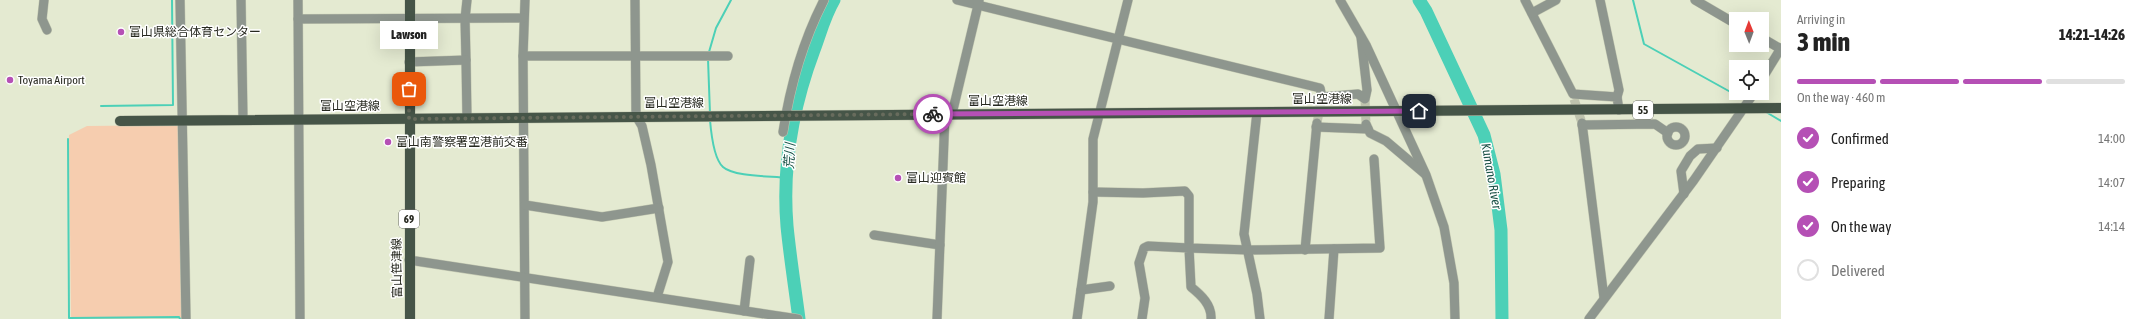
<!DOCTYPE html>
<html lang="en">
<head>
<meta charset="utf-8">
<style>
	body { margin:0; font-family:"Asap Condensed","Noto Sans JP",sans-serif; background:#f6f6f6; color:#222; height:100vh; display:flex; flex-direction:column; font-size:15px; white-space:nowrap }
	* { box-sizing:border-box; margin:0 }
	p { font-size:13px; color:#767676 }
	.icon { flex:none; width:22px; height:22px; fill:none; stroke:currentColor; stroke-width:2; stroke-linecap:round; stroke-linejoin:round }
	.map { position:relative; flex:1; overflow:hidden }
	.details { display:flex; flex-direction:column; background:#fff; width:360px }
	.details>* { flex:none }
	.needle { width:26px; rotate:359deg }
	.fabs { position:absolute; left:1729px; top:12px; display:grid; gap:8px }
	.fabs a { display:grid; place-items:center; width:40px; height:40px; border-radius:0px; background:#fff; box-shadow:0 4px 16px #0002; font-size:20px }
	.pin { position:absolute; display:grid; place-items:center; width:34px; height:34px; color:#fff; margin:-17px; border-radius:8px; box-shadow:0 2px 6px #0006 }
	.courier { position:absolute; display:grid; place-items:center; width:40px; height:40px; margin:-20px; border:3px solid #b550b5; border-radius:50%; background:#fff; color:#222; box-shadow:0 1px 5px #0007 }
	.bubble { position:absolute; height:28px; border-radius:0px; background:#fff; box-shadow:0 4px 16px #0002; font-size:13px; font-weight:800; line-height:28px; text-align:center }
	.head em { font-style:normal; font-weight:800 }
	.head div { display:flex; flex-direction:column-reverse }
	.head { display:flex; align-items:center; justify-content:space-between; height:68px; padding:0 16px }
	h1 { font-size:26px; font-weight:800; line-height:30px }
	.bar { display:grid; grid-template-columns:repeat(4,1fr); gap:6px 4px; align-content:center; height:48px; padding:0 16px }
	.bar i { height:5px; border-radius:3px; background:#e0e0e0 }
	.bar .selected { background:#b550b5 }
	.bar p { grid-column:span 4 }
	ol { padding:0 16px; list-style:none }
	li { display:flex; align-items:center; gap:12px; height:44px }
	li p { margin-inline-start:auto }
	li .icon { padding:4px; border-radius:50%; background:#b550b5; color:#fff; stroke-width:4 }
	li:last-child { color:#767676 }
	li i { width:22px; height:22px; border:2px solid #e0e0e0; border-radius:50% }
	main { display:flex; flex:1; min-height:0 }
	.map>svg:first-child { display:block }
	.green { fill:#f6cdaf }
	.lines { fill:none; stroke-linecap:round; stroke-linejoin:round }
	.stream { stroke:#4cd0b7; stroke-width:2 }
	.river { stroke:#4cd0b7; stroke-width:13 }
	.minor-tunnel { stroke:#bec3ad; stroke-width:9; stroke-dasharray:9 4.5; stroke-linecap:butt }
	.minor-casing { stroke:#c2c7b1; stroke-width:10 }
	.major-casing { stroke:#c2c7b1; stroke-width:11 }
	.minor { stroke:#8e968e; stroke-width:9 }
	.major { stroke:#465548; stroke-width:10 }
	.done { stroke:#686c5d; stroke-width:4; stroke-dasharray:0 7.2 }
	.route { stroke:#b550b5; stroke-width:5 }
	.poi-dot { fill:#b550b5; stroke:#fff; stroke-width:1.5 }
	.labels { text-anchor:middle; stroke-width:3; stroke-linejoin:round; paint-order:stroke }
	.shield { fill:#fff; stroke:#676862; stroke-width:1 }
	.shield-label { font-size:11px; font-weight:bold; fill:#26281f }
	.poi-label { font-size:12px; fill:#26281f; stroke:#fff; text-anchor:start }
	.street-label { font-size:12px; fill:#26281f; stroke:#fff }
	.water-label { font-size:13px; font-style:italic; fill:#1b5247; stroke:#fff }
</style>
</head>
<body>
<main>
<div class="map">
<svg width="1781" height="319" viewBox="0 0 1781 319">
	<rect width="100%" height="100%" fill="#e4ead1"/>
	<polygon class="green" points="177,125 180,128 181,318 71,319 69,135 87,126"/>
	<g class="lines">
		<g class="stream">
			<polyline points="1633,0 1644,44 1745,100"/>
			<polyline points="709,52 716,28 731,0"/>
			<polyline points="708,59 710,114"/>
			<polyline points="101,106 173,105 172,0"/>
			<polyline points="1766,112 1781,121"/>
			<path d="M710 120C711 132 714 159 723 167 734 177 772 176 787 178"/>
			<polyline points="68,139 69,318 179,317 180,319"/>
		</g>
		<g class="river">
			<polyline points="1419,0 1426,11 1484,135 1494,174 1501,230 1502,319"/>
			<path d="M799 319C795 288 790 257 787 226 782 166 793 106 814 50 820 34 825 15 834 0"/>
		</g>
		<g class="minor-tunnel">
			<polyline points="1365,99 1366,124"/>
			<polyline points="1574,99 1582,123"/>
			<polyline points="1317,123 1322,97"/>
		</g>
		<defs>
			<g id="minor">
				<polyline points="44,0 42,19 47,30"/>
				<polyline points="180,0 186,319"/>
				<polyline points="241,0 243,119"/>
				<polyline points="298,0 300,319"/>
				<polyline points="525,0 523,56 525,319"/>
				<polyline points="635,0 636,116 642,126 651,165 668,262 657,297"/>
				<polyline points="957,0 1320,88 1322,97 1358,94 1365,99 1367,90 1361,37"/>
				<polyline points="1340,0 1366,45 1426,175 1444,227 1454,283 1455,319"/>
				<polyline points="1525,0 1573,94 1617,97 1619,110"/>
				<polyline points="1600,0 1619,90 1617,97"/>
				<polyline points="1695,0 1736,24"/>
				<polyline points="1532,13 1556,0"/>
				<polyline points="298,19 523,18"/>
				<polyline points="1762,38 1781,49"/>
				<polyline points="523,56 728,56"/>
				<polyline points="466,60 465,19 467,0"/>
				<polyline points="409,62 466,60 467,118"/>
				<polyline points="1762,79 1781,48"/>
				<polyline points="1257,112 1244,234 1257,294 1260,319"/>
				<polyline points="952,114 979,1"/>
				<polyline points="1582,123 1604,298"/>
				<polyline points="1366,124 1370,133 1386,141 1425,174"/>
				<polyline points="1582,125 1655,124 1668,133"/>
				<polyline points="1316,127 1368,129"/>
				<circle cx="1676" cy="136" r="9"/>
				<path d="M783 132C790 86 803 41 824 0"/>
				<polyline points="1093,192 1143,193 1185,191 1189,196 1189,248 1249,250 1380,248 1374,159"/>
				<polyline points="1684,194 1681,171 1690,156 1698,149 1717,148"/>
				<polyline points="525,205 602,217 659,208"/>
				<polyline points="874,235 940,245"/>
				<polyline points="1305,250 1317,123"/>
				<polyline points="409,260 798,319"/>
				<polyline points="1081,290 1110,286"/>
				<polyline points="744,311 750,260"/>
				<polyline points="937,319 945,114"/>
				<polyline points="1077,319 1093,202 1093,139 1128,0"/>
				<path d="M1142 319 1145 298 1139 263 1144 248 1148 246 1189 248 1191 287C1201 295 1212 305 1211 319"/>
				<polyline points="1329,319 1334,249"/>
				<polyline points="1589,319 1694,180 1754,93"/>
			</g>
			<g id="major">
				<polyline points="410,0 410,319"/>
				<polyline points="120,121 1781,108"/>
			</g>
		</defs>
		<use href="#minor" class="minor-casing"/>
		<use href="#major" class="major-casing"/>
		<use href="#minor" class="minor"/>
		<use href="#major" class="major"/>
	</g>
	<g class="lines">
		<polyline class="done" points="409,89 409,119 933,114"/>
		<polyline class="route" points="933,114 1419,111"/>
	</g>
	<g class="poi-dot">
		<circle cx="121" cy="32" r="4"/>
		<circle cx="10" cy="80" r="4"/>
		<circle cx="388" cy="142" r="4"/>
		<circle cx="898" cy="178" r="4"/>
	</g>
	<g class="labels">
		<g class="shield">
			<rect x="1633" y="101" width="20" height="18" rx="3"/>
			<rect x="399" y="210" width="20" height="18" rx="3"/>
		</g>
		<g class="shield-label">
			<text x="1643" y="114">55</text>
			<text x="409" y="223">69</text>
		</g>
		<g class="poi-label">
			<text x="129" y="36">富山県総合体育センター</text>
			<text x="18" y="84">Toyama Airport</text>
			<text x="396" y="146">富山南警察署空港前交番</text>
			<text x="906" y="182">富山迎賓館</text>
		</g>
		<g class="street-label">
			<text x="1322" y="103">富山空港線</text>
			<text x="998" y="105">富山空港線</text>
			<text x="674" y="107">富山空港線</text>
			<text x="350" y="110">富山空港線</text>
			<text transform="translate(397 268) rotate(-91)" y="4">富山笹津線</text>
		</g>
		<g class="water-label">
			<text transform="translate(789 156) rotate(-87)" y="5">荒川</text>
			<text transform="translate(1492 176) rotate(80)" y="5">Kumano River</text>
		</g>
	</g>
</svg>
<div class="fabs">
<a><svg class="needle" viewBox="-14 -14 28 28"><path d="M0-13l5 13h-10z" fill="#e53935"/><path d="M0 13l5-13h-10z" fill="#767676"/></svg></a>
<a><svg class="icon" aria-label="locate" viewBox="0 0 24 24"><circle cx="12" cy="12" r="6"/><path d="M12 2v4M12 18v4M2 12h4M18 12h4"/></svg></a>
</div>
<div class="pin" style="left:409px;top:89px;background:#ea580c"><svg class="icon" aria-label="bag" viewBox="0 0 24 24"><path d="M5 8h14l-1 12H6zM9 8a3 3 0 0 1 6 0"/></svg></div>
<div class="pin" style="left:1419px;top:111px;background:#1f2937"><svg class="icon" aria-label="home" viewBox="0 0 24 24"><path d="M3 11l9-7 9 7M6 9v11h12V9"/></svg></div>
<div class="courier" style="left:933px;top:114px"><svg class="icon" aria-label="bike" viewBox="0 0 24 24"><circle cx="6" cy="16" r="4"/><circle cx="18" cy="16" r="4"/><path d="M6 16l4-8h5l3 8M10 8l3 8H6M13 5h3"/></svg></div>
<div class="bubble" style="left:380px;top:21px;width:58px">Lawson</div>
</div>
<section class="details">
<div class="head"><div><h1>3 min</h1><p>Arriving in</p></div><em>14:21–14:26</em></div>
<div class="bar"><i class="selected"></i><i class="selected"></i><i class="selected"></i><i></i><p>On the way · 460 m</p></div>
<ol>
<li><svg class="icon" aria-label="check" viewBox="0 0 24 24"><path d="M5 12l5 5 9-10"/></svg>Confirmed<p>14:00</p></li>
<li><svg class="icon" aria-label="check" viewBox="0 0 24 24"><path d="M5 12l5 5 9-10"/></svg>Preparing<p>14:07</p></li>
<li><svg class="icon" aria-label="check" viewBox="0 0 24 24"><path d="M5 12l5 5 9-10"/></svg>On the way<p>14:14</p></li>
<li><i></i>Delivered</li>
</ol>
</section>
</main>
</body>
</html>
